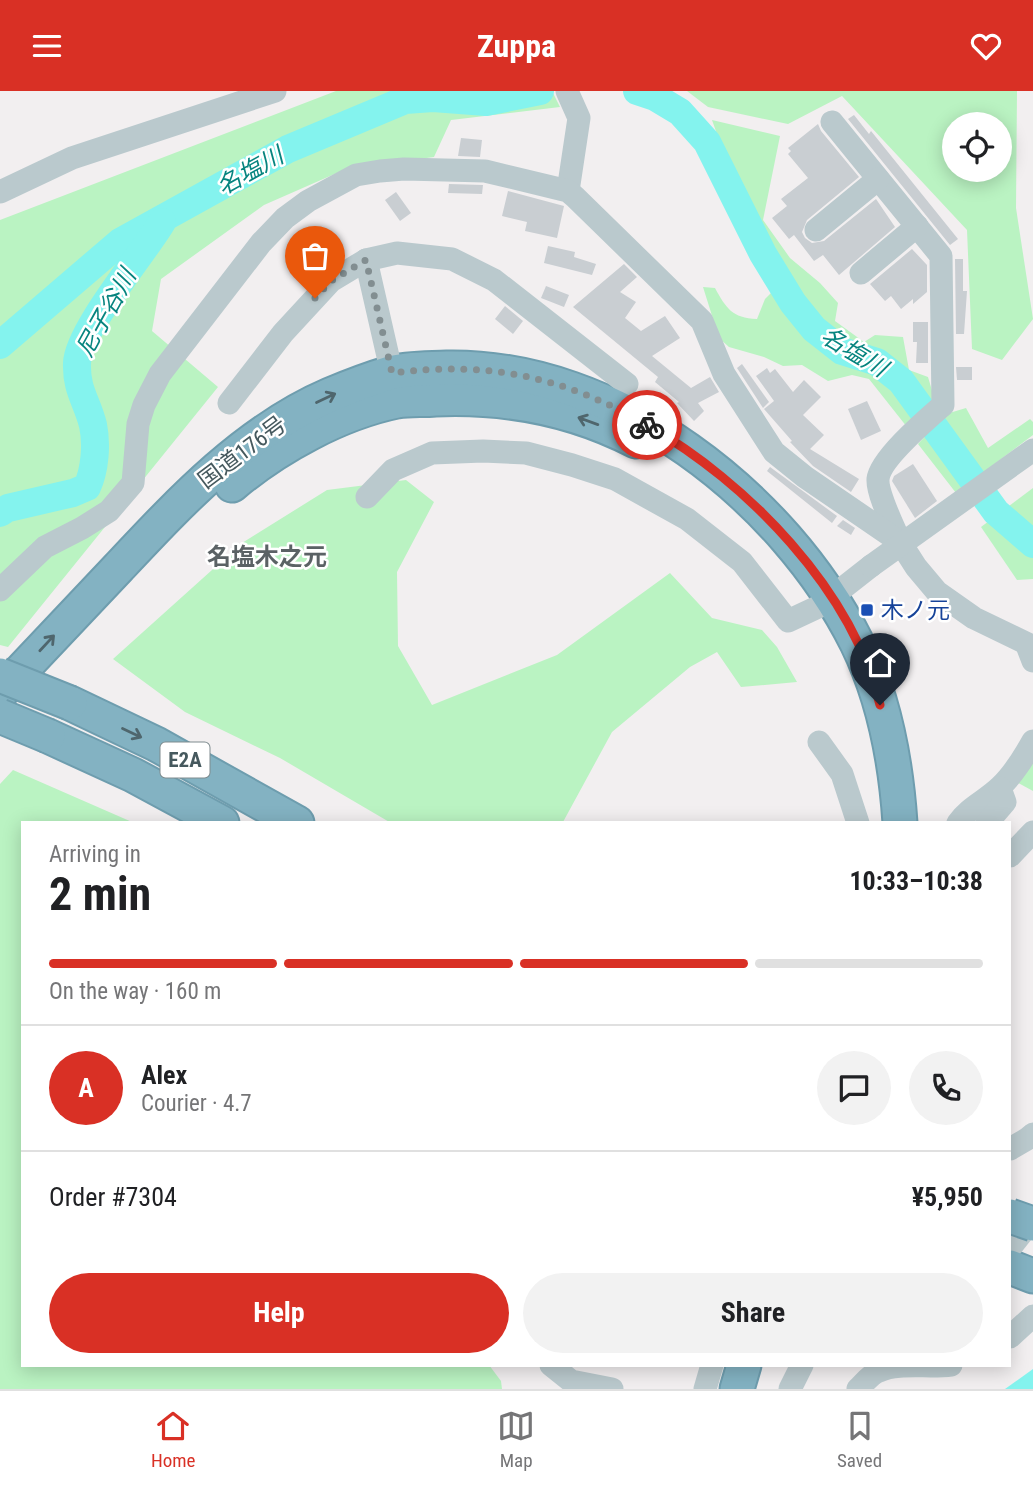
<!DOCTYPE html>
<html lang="en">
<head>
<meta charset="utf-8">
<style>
	body { margin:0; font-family:"Roboto Condensed","Noto Sans JP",sans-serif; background:#f2f2f2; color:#202124; height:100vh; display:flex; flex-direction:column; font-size:26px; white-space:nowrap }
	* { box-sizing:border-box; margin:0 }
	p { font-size:23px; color:#757577 }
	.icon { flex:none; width:38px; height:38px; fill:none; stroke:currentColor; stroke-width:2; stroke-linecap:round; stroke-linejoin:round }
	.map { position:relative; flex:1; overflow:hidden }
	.drawer { position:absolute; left:21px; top:730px; width:990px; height:546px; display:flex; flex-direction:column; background:#fff; border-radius:0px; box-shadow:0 4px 18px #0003 }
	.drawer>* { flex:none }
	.controls { position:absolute; left:942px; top:21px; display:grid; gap:14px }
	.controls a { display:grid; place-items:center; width:70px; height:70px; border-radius:50%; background:#fff; box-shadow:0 4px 18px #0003; font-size:35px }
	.pin { position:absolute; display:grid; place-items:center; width:60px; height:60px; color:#fff; margin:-72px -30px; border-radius:50% 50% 50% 0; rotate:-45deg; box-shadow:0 0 7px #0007 }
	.pin .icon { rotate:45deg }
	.courier { position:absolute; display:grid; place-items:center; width:70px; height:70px; margin:-35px; border:5px solid #d93025; border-radius:50%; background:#fff; color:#222; box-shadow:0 2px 9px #0007 }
	.head em { font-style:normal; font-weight:700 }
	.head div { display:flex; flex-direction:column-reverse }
	.head { display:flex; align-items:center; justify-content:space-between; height:119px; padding:0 28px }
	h1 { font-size:46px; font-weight:700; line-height:52px }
	.bar { display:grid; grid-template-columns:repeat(4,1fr); gap:10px 7px; align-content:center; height:84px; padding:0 28px }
	.bar i { height:9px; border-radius:5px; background:#e0e0e0 }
	.bar .active { background:#d93025 }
	.bar p { grid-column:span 4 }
	.line { display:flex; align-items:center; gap:18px; padding:0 28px; border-top:2px solid #e0e0e0 }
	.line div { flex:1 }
	.round { display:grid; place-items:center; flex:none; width:74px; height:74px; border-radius:37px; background:#f2f2f2 }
	.primary-button { display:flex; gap:14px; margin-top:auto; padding:14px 28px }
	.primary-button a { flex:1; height:80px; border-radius:42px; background:#d93025; color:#fff; font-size:28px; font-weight:700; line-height:80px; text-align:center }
	.primary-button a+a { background:#f2f2f2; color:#202124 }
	header { display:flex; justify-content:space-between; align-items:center; height:91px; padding:0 28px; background:#d93025; color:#fff; font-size:32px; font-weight:700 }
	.tab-bar { display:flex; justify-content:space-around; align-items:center; height:98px; border-top:2px solid #e0e0e0; background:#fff; font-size:19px; color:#757577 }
	.tab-bar a { display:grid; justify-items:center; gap:4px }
	.tab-bar .active { color:#d93025 }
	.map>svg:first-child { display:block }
	.green { fill:#baf3c2; fill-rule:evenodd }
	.water { fill:#84f3ee }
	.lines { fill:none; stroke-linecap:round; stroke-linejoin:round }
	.river { stroke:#84f3ee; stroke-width:28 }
	.building { fill:#c9ced2 }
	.highway-casing { stroke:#6e9dae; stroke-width:37 }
	.minor { stroke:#bac9cd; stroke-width:23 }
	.highway { stroke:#83b2c2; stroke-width:33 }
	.highway-bridge-casing { stroke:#6e9dae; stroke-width:37; stroke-linecap:butt }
	.minor-bridge { stroke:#bac9cd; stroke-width:23 }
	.highway-bridge { stroke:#83b2c2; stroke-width:33 }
	.oneway { stroke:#4f666d }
	.done { stroke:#828e91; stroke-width:7; stroke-dasharray:0 12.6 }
	.route { stroke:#d93025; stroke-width:9 }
	.transit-dot { fill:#1a4fb4; stroke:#fff; stroke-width:2.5 }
	.labels { text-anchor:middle; stroke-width:5; stroke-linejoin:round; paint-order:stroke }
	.shield { fill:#fff; stroke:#7e8b8e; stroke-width:2 }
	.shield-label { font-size:21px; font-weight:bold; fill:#46595e }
	.street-label { font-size:23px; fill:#46595e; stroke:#fff }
	.transit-label { font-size:23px; fill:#164399; stroke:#fff; text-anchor:start }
	.water-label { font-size:24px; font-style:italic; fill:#06847f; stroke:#fff }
	.neighbourhood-label { font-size:24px; font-weight:bold; fill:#5b6265; stroke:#fff }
</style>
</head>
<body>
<header><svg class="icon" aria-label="menu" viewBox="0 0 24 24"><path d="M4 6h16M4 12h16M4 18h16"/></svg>Zuppa<svg class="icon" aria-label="heart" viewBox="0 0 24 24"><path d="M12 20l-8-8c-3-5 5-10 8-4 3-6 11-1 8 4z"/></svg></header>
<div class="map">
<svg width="1033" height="1298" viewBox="0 0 1033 1298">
	<rect width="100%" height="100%" fill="#f2eff0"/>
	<g class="green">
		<polygon points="336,0 552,0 560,16 451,29 434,66 346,78 264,114 161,188 152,240 218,296 8,556 0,554 0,129"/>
		<path d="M687 0H1017L1016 117 1033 228 1002 269 972 258 967 139 842 5 788 33 708 16ZM954 33H999V79H954Z"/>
		<path d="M712 29 780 45 763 129 790 167 820 192 838 212 835 230 864 251 875 244 903 246 909 279 928 286 936 313 907 336 869 288 852 284 828 290 802 274 783 275 764 266 729 256 719 247 703 196 715 197C726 217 732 227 757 228L765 208 789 184 757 135 731 83Z"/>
		<polygon points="966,317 988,357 1030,328 1033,331 1033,344 956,402 918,353 946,323"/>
		<polygon points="406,389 434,411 397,481 398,555 432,614 557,564 670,482 712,527 762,539 777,556 797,591 741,596 717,561 690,576 612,641 563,731 391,732 280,667 185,621 113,568 242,452 327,399"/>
		<polygon points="1033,397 1033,488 1017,489 981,436"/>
		<polygon points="1033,671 1033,700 1013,689"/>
		<polygon points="13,679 132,731 23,732 23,1274 489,1274 501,1290 502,1298 0,1298 0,693"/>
	</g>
	<polygon class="water" points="1033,1278 1033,1298 1005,1298"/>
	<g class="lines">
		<g class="river">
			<polyline points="637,0 655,6 680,21 707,51 763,163 793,212 814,238 842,260 877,271 901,290 996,421 1033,453"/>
			<polyline points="0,254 120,151 288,58 405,9 433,7 486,11 540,0"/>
			<path d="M0 422 8 417 73 402 87 396C95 379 97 353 93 334 87 310 76 299 77 272 78 240 143 163 162 131"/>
		</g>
	</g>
	<g class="building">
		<polygon points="854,24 869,43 871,40 958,148 950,154 848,28"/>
		<polygon points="818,33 821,40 859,86 807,129 802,141 805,147 812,152 824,150 876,108 895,136 839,184 823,164 814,170 794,144 789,148 772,127 787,115 781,108 808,87 788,63 791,60 788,57"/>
		<polygon points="461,47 482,49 480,66 458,65"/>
		<polygon points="449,93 483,94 482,103 448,102"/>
		<polygon points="508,100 564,115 557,147 525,140 527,131 502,125"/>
		<polygon points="396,101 411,122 400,130 385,109"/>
		<polygon points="548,155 575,161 574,166 596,173 592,184 544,172"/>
		<polygon points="912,158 927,174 927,201 913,213 913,208 901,218 891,205 885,210 870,193"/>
		<polygon points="955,168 963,168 963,200 967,200 964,243 956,243"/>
		<polygon points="624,173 637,186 620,201 636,211 625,227 641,240 665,225 680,247 652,265 691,297 710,286 719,301 698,312 704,320 694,330 677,312 679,311 655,291 658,286 573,216"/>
		<polygon points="546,195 569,204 564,216 541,207"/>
		<polygon points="505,215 523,230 513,243 495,228"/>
		<polygon points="913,231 928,231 928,272 916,272 917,251 913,251"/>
		<polygon points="742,273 769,311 763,317 737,277"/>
		<polygon points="956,276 972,276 972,289 957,289"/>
		<polygon points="767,277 770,282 775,278 793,301 804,289 821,306 803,324 824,344 810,358 859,388 851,401 813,375 790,351 792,350 764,318 774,310 756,285"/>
		<polygon points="867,310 881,340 861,349 848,318"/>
		<polygon points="913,373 937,410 915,427 892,390 894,385"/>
		<polygon points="770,376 837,425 832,432 767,380"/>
		<polygon points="843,429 855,437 851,444 837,435"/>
	</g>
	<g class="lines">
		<defs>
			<g id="highway">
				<path d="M232 394C277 356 339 322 397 310 409 308 423 309 435 308 504 305 574 318 636 350"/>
				<path d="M0 602C40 560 79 518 119 476 180 411 246 340 330 304 349 296 370 288 390 282 408 277 429 278 447 277 616 274 784 406 857 552 884 607 896 671 900 732"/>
				<polyline points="70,612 156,653 297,732"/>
				<polyline points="48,645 133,684 222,732"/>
				<polyline points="1010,1176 1033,1185"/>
				<polyline points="737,1298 744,1274"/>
			</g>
		</defs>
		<use href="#highway" class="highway-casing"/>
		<g class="minor">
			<polyline points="567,0 579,27 568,100"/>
			<path d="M832 31 941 165 943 314C927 328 880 368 878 388 877 403 894 436 900 451"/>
			<polyline points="0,101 72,67 275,0"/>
			<polyline points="816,139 878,88"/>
			<polyline points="366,169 395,296"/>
			<polyline points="861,182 917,135"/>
			<polyline points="229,312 283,242 331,190 366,169 397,162 452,168 494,189 627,293"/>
			<polyline points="367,406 393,379 432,362 483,360 526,362 572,374 615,388 687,428 742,471 788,530 820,515 871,475"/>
			<polyline points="0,499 45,456 82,437 109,420 133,392 138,333 144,314 160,283 261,152 285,127 308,110 356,84 380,80 404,78 485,80 568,100 575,106 702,230 724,283 774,361 805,386 900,451 916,476 937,501 974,527 1026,552 1033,570"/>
			<polyline points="819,651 842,683 858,732"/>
			<path d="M958 732C969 716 987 709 1000 696 1014 683 1024 666 1033 650"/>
			<polyline points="987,732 1005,711 1000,697"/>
			<polyline points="1010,765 1033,741"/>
			<polyline points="1010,1058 1027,1048 1033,1043"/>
			<polyline points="1010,1157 1033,1128"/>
			<polyline points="1010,1246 1033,1225"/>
			<polyline points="551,1274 571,1290 612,1298"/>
			<polyline points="705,1298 712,1274"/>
			<polyline points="790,1298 802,1274"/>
			<path d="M858 1298C864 1292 871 1283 879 1280 898 1271 929 1277 951 1274"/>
		</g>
		<use href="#highway" class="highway"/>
		<defs>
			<g id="highway-bridge">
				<polyline points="0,584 70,612"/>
				<polyline points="0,625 48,645"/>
				<polyline points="1010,1125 1033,1133"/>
			</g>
		</defs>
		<use href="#highway-bridge" class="highway-bridge-casing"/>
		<polyline class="minor-bridge" points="871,475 1033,359"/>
		<use href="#highway-bridge" class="highway-bridge"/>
	</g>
	<defs><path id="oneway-shaft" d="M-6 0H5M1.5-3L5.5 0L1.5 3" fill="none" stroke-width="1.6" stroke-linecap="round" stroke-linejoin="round" transform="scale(1.75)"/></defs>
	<g class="oneway">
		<use href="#oneway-shaft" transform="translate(326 307) rotate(-25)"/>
		<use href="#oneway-shaft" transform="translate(588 330) rotate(-160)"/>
		<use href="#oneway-shaft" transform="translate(47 552) rotate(-47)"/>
		<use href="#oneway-shaft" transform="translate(132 642) rotate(25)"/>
	</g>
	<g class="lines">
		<path class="done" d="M315 207 331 190 366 169 392 282C488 270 563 285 647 334"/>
		<path class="route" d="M647 334C747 391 853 499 880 614"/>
	</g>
	<rect class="transit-dot" x="860" y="512" width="14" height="14" rx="3.5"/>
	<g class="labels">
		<rect class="shield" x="160.5" y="651.5" width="49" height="35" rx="5"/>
		<g class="shield-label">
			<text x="185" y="676">E2A</text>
		</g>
		<g class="street-label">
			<text transform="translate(242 361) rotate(-37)" y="8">国道176号</text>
		</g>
		<g class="transit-label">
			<text x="881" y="527">木ノ元</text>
		</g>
		<g class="water-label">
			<text transform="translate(250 80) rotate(-29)" y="8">名塩川</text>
			<text transform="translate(106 222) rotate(-61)" y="8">尼子谷川</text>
			<text transform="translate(854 261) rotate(31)" y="8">名塩川</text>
		</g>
		<g class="neighbourhood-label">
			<text x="267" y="474">名塩木之元</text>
		</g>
	</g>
</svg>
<div class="controls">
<a><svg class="icon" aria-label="locate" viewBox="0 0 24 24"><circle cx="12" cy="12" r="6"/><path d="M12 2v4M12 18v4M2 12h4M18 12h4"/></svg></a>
</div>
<div class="pin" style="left:315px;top:207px;background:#ea580c"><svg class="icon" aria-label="bag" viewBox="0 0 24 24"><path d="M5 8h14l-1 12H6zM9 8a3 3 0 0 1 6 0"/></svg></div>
<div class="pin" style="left:880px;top:614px;background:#1f2937"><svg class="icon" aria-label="home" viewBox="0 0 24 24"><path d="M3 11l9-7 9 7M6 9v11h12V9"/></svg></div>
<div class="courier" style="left:647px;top:334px"><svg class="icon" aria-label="bike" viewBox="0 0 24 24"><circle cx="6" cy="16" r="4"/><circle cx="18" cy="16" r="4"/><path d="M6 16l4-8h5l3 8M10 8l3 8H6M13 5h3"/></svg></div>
<section class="drawer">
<div class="head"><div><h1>2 min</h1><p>Arriving in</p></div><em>10:33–10:38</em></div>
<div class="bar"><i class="active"></i><i class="active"></i><i class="active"></i><i></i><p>On the way · 160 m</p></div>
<div class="line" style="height:126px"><b class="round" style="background:#d93025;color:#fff">A</b><div><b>Alex</b><p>Courier · 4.7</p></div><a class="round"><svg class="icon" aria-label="chat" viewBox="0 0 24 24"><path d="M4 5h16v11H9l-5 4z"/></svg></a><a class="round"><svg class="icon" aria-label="phone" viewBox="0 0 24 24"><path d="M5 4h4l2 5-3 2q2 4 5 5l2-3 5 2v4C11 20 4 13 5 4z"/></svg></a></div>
<div class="line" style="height:91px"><div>Order #7304</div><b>¥5,950</b></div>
<div class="primary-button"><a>Help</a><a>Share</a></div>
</section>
</div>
<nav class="tab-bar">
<a class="active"><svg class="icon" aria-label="home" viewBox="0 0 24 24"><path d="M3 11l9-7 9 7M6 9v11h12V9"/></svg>Home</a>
<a><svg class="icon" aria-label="map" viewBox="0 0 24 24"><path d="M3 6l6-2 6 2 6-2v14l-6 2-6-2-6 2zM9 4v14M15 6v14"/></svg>Map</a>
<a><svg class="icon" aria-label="saved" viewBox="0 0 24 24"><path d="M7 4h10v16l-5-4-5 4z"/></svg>Saved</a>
</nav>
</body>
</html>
